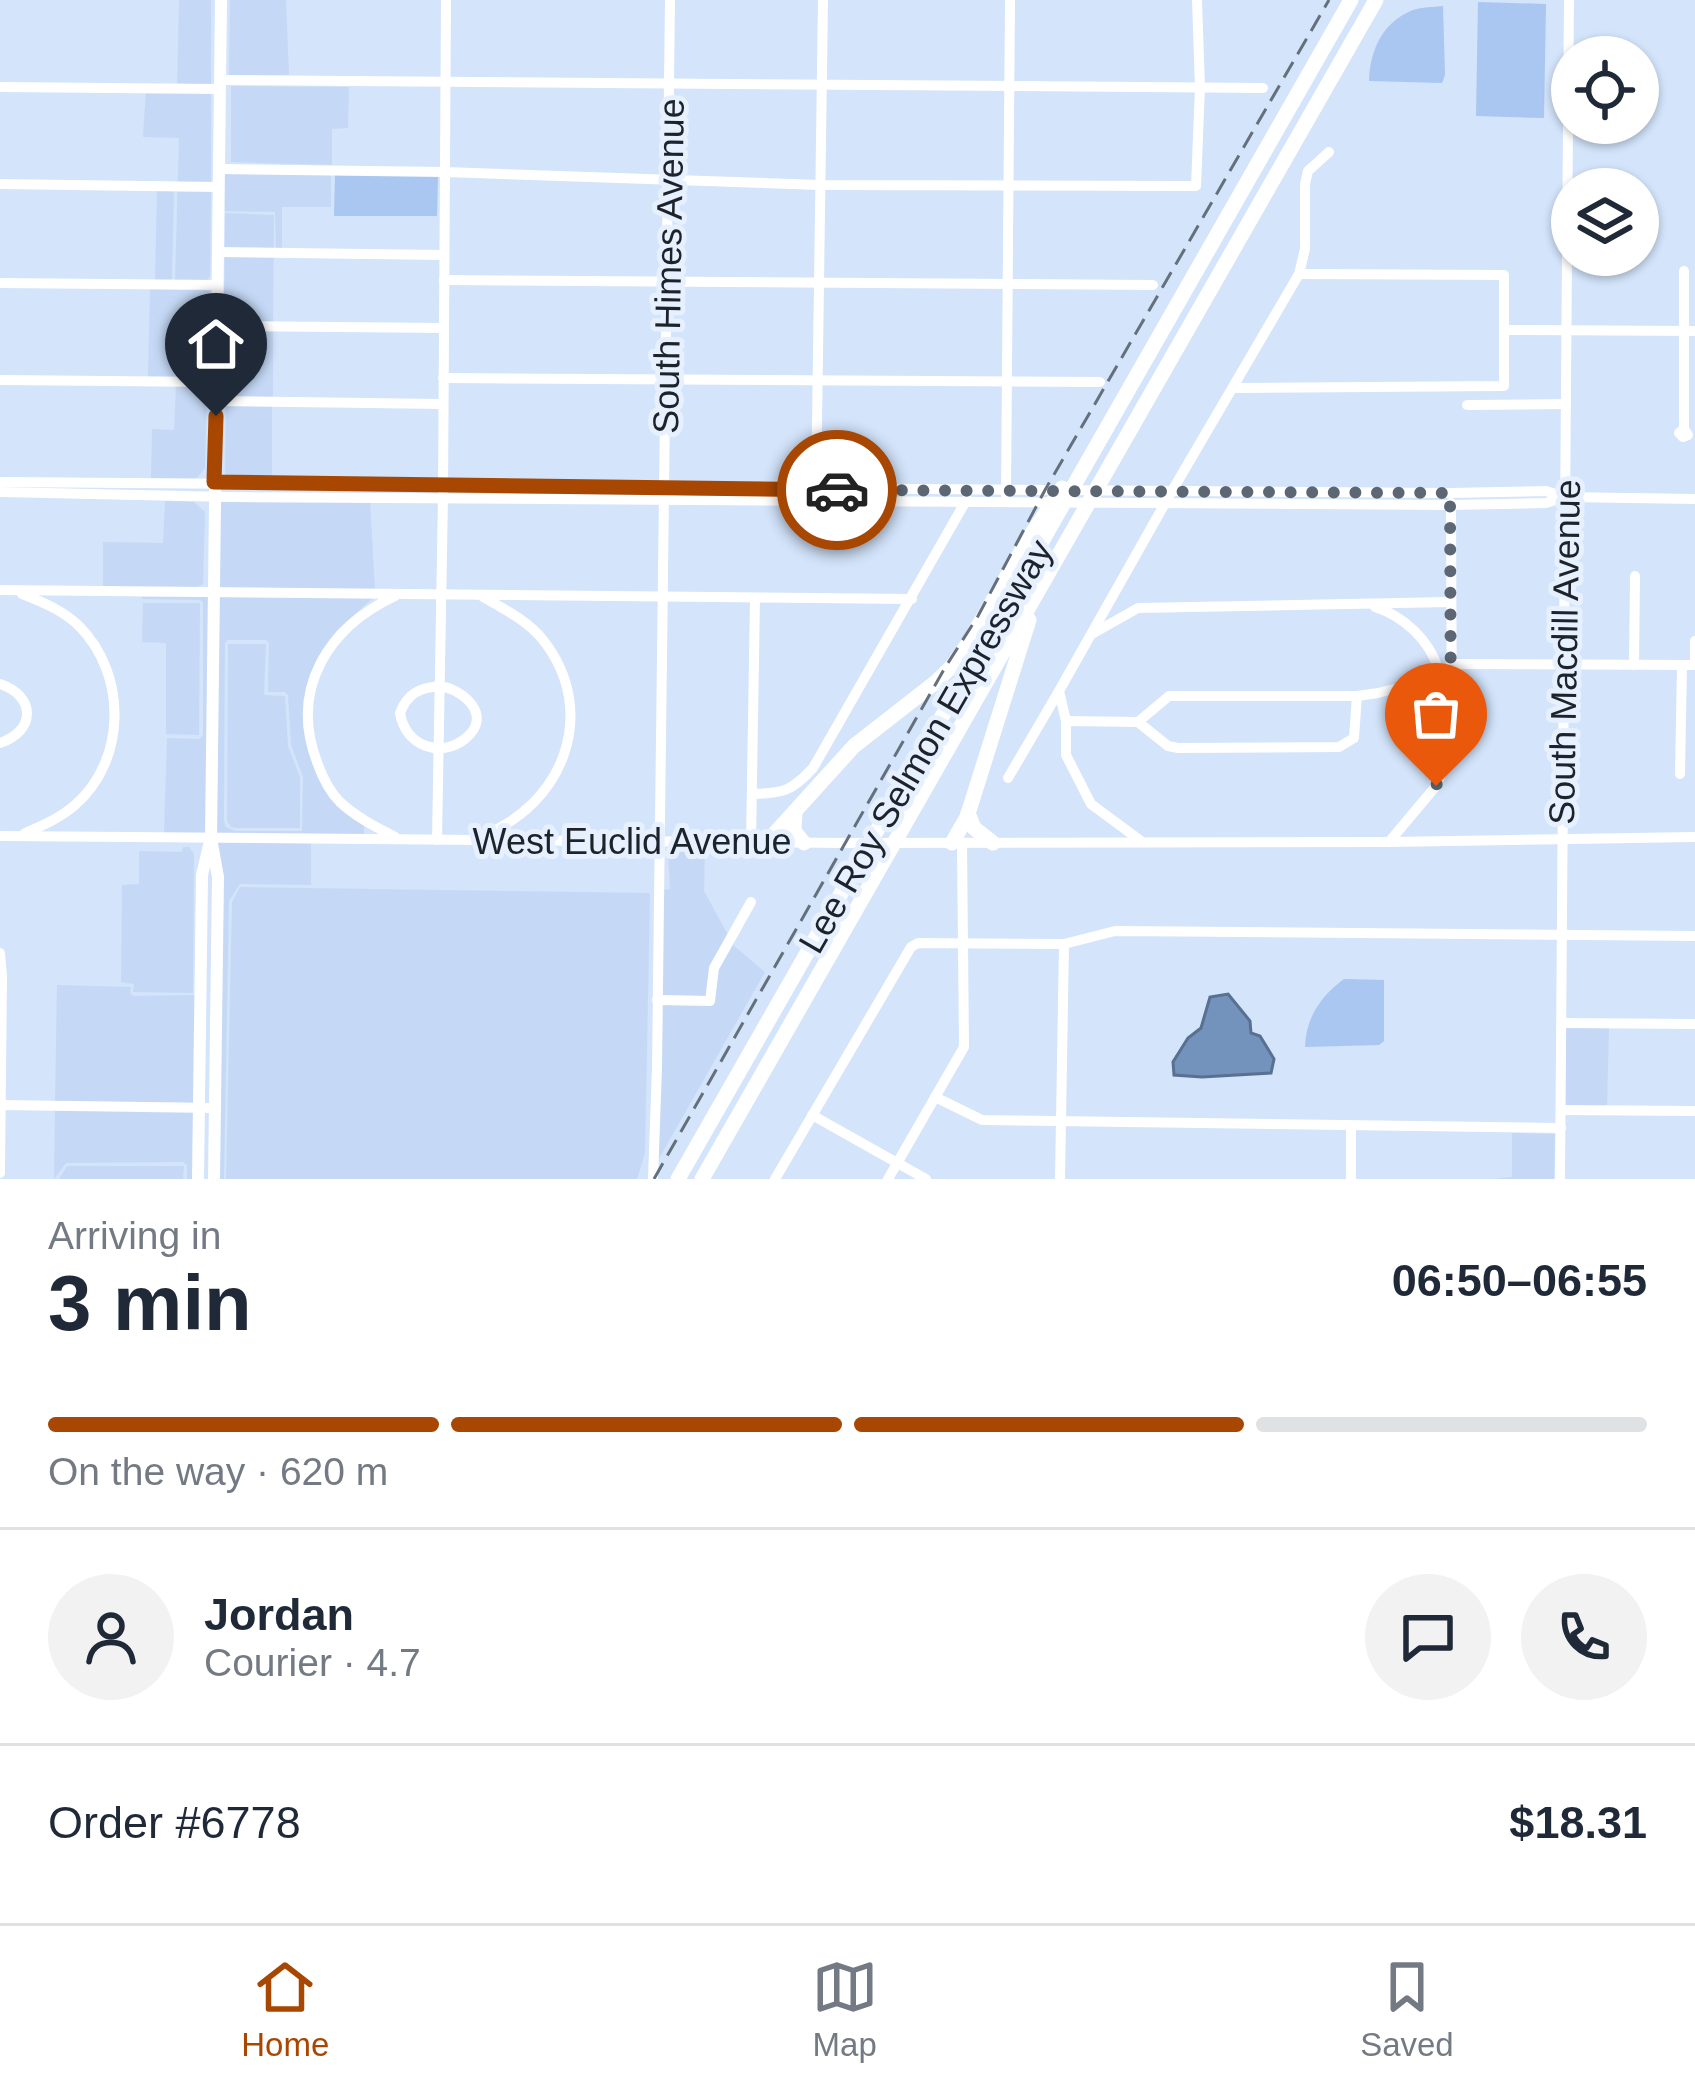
<!DOCTYPE html>
<html lang="en">
<head>
<meta charset="utf-8">
<style>
	body { margin:0; font-family:Helvetica,sans-serif; background:#f2f2f3; color:#1f2937; height:100vh; display:flex; flex-direction:column; font-size:45px; white-space:nowrap }
	* { box-sizing:border-box; margin:0 }
	p { font-size:39px; color:#747a83 }
	.icon { flex:none; width:66px; height:66px; fill:none; stroke:currentColor; stroke-width:2; stroke-linecap:round; stroke-linejoin:round }
	.map { position:relative; height:1179px; overflow:hidden }
	.details { display:flex; flex-direction:column; background:#fff; flex:1 }
	.details>* { flex:none }
	.tools { position:absolute; left:1551px; top:36px; display:grid; gap:24px }
	.tools a { display:grid; place-items:center; width:108px; height:108px; border-radius:50%; background:#fff; box-shadow:0 3px 9px #0004; font-size:60px }
	.pin { position:absolute; display:grid; place-items:center; width:102px; height:102px; color:#fff; margin:-123px -51px; border-radius:50% 50% 50% 0; rotate:-45deg; box-shadow:0 0 12px #0007 }
	.pin .icon { rotate:45deg }
	.courier { position:absolute; display:grid; place-items:center; width:120px; height:120px; margin:-60px; border:9px solid #a84701; border-radius:50%; background:#fff; color:#222; box-shadow:0 3px 15px #0007 }
	.head em { font-style:normal; font-weight:700 }
	.head div { display:flex; flex-direction:column-reverse }
	.head { display:flex; align-items:center; justify-content:space-between; height:204px; padding:0 48px }
	h1 { font-size:78px; font-weight:700; line-height:90px }
	.bar { display:grid; grid-template-columns:repeat(4,1fr); gap:18px 12px; align-content:center; height:144px; padding:0 48px }
	.bar i { height:15px; border-radius:9px; background:#e0e1e3 }
	.bar .selected { background:#a84701 }
	.bar p { grid-column:span 4 }
	.line { display:flex; align-items:center; gap:30px; padding:0 48px; border-top:3px solid #e0e1e3 }
	.line div { flex:1 }
	.round { display:grid; place-items:center; flex:none; width:126px; height:126px; border-radius:63px; background:#f2f2f3 }
	.tab-bar { display:flex; justify-content:space-around; align-items:center; height:168px; border-top:3px solid #e0e1e3; background:#fff; font-size:33px; color:#747a83 }
	.tab-bar a { display:grid; justify-items:center; gap:6px }
	.tab-bar .selected { color:#a84701 }
	.map>svg:first-child { display:block }
	.built { fill:#c5d9f6; fill-rule:evenodd }
	.green { fill:#a9c7f1 }
	.water { fill:#7392bc; stroke:#597190; stroke-width:3 }
	.lines { fill:none; stroke-linecap:round; stroke-linejoin:round }
	.minor { stroke:#fff; stroke-width:10 }
	.major { stroke:#fff; stroke-width:12 }
	.highway { stroke:#fff; stroke-width:15 }
	.rail { stroke:#65707d; stroke-width:3; stroke-dasharray:18 9; stroke-linecap:butt }
	.done { stroke:#5d6774; stroke-width:12; stroke-dasharray:0 21.6 }
	.route { stroke:#a84701; stroke-width:15 }
	.labels { text-anchor:middle; stroke-width:10; stroke-linejoin:round; paint-order:stroke }
	.street-label { font-size:36px; fill:#1d232b; stroke:#e6f0fe }
</style>
</head>
<body>
<div class="map">
<svg width="1695" height="1179" viewBox="0 0 1695 1179">
	<rect width="100%" height="100%" fill="#d3e4fb"/>
	<g class="built">
		<polygon points="179,0 211,0 211,196 210,275 208,280 175,280 179,138 143,137 146,90 177,90"/>
		<polygon points="230,0 286,0 289,75 229,75"/>
		<polygon points="231,86 349,87 348,128 332,129 332,165 231,162"/>
		<polygon points="222,174 331,175 331,207 282,207 282,248 276,248 275,212 223,211"/>
		<polygon points="157,191 174,191 172,280 155,280"/>
		<polygon points="225,213 274,215 273,324 224,322"/>
		<polygon points="150,289 202,289 209,291 207,376 194,379 148,377"/>
		<polygon points="223,330 273,331 273,398 225,396"/>
		<polygon points="176,384 201,386 207,392 205,468 196,479 151,478 152,429 174,430"/>
		<polygon points="226,405 272,405 272,479 225,479"/>
		<polygon points="165,501 194,502 205,512 203,584 195,588 103,588 103,542 163,543"/>
		<polygon points="218,501 370,501 375,590 217,588"/>
		<polygon points="142,597 209,597 207,833 164,833 167,738 199,739 203,735 203,602 200,600 142,599"/>
		<path d="M217 597 373 598 336 631 318 657 308 682 303 726 318 775 364 825V835L214 834ZM227 640H266L269 643 268 692H285L288 695 291 745 303 777 302 831H235L226 827 224 821 225 644Z"/>
		<polygon points="143,603 200,603 199,735 166,734 166,643 142,642"/>
		<polygon points="228,644 266,644 264,695 285,696 288,746 300,777 300,828 235,828 231,827 227,821"/>
		<polygon points="215,842 311,843 311,885 240,884 229,901 224,1179 218,1179"/>
		<polygon points="183,847 189,847 194,854 193,993 133,992 134,984 121,982 122,885 139,884 139,851 182,852"/>
		<polygon points="705,849 704,891 728,935 707,996 661,995 662,890 670,889 668,850"/>
		<polygon points="240,887 650,893 645,1153 637,1179 226,1179 232,902"/>
		<polygon points="732,944 765,972 657,1162 661,1004 710,1005 717,970"/>
		<polygon points="57,985 131,987 130,993 133,996 196,995 196,1103 55,1101"/>
		<polygon points="1566,1027 1609,1028 1607,1106 1565,1106"/>
		<polygon points="55,1110 196,1112 195,1179 187,1179 187,1165 183,1162 66,1163 54,1179"/>
		<polygon points="1512,1133 1555,1134 1554,1179 1492,1179 1512,1177"/>
		<polygon points="67,1166 184,1166 183,1179 59,1179"/>
	</g>
	<g class="green">
		<polygon points="1478,2 1546,4 1544,118 1476,116"/>
		<path d="M1443 6 1445 75 1442 83 1369 81C1370 51 1382 22 1413 10 1422 7 1434 7 1443 6Z"/>
		<polygon points="335,174 438,176 437,216 334,216"/>
		<path d="M1344 979 1384 980V1041L1379 1045 1305 1047C1306 1017 1321 996 1344 979Z"/>
	</g>
	<polygon class="water" points="1228,994 1250,1021 1251,1033 1260,1036 1274,1059 1271,1073 1202,1077 1174,1075 1173,1062 1188,1038 1201,1028 1210,997"/>
	<g class="lines">
		<g class="minor">
			<polyline points="220,80 1263,88"/>
			<polyline points="0,87 220,89"/>
			<polyline points="1568,118 1569,0"/>
			<polyline points="219,169 445,172 821,185 1196,186 1200,87 1197,0"/>
			<polyline points="0,184 218,187"/>
			<polyline points="218,252 444,255"/>
			<polyline points="444,280 1153,285"/>
			<polyline points="0,283 218,285"/>
			<polyline points="217,326 444,328"/>
			<polyline points="1504,330 1695,331"/>
			<polyline points="443,378 1100,382"/>
			<polyline points="0,380 216,382"/>
			<polyline points="1233,388 1504,386 1504,275 1299,274"/>
			<polyline points="216,401 443,404"/>
			<polyline points="1467,405 1566,404"/>
			<polyline points="1684,429 1684,271"/>
			<polygon points="1684,429 1688,435 1683,437 1679,433"/>
			<polyline points="0,482 1450,493 1546,491 1562,496"/>
			<polyline points="0,492 229,497 1451,505 1546,503 1565,497 1695,499"/>
			<polyline points="816,495 823,0"/>
			<polyline points="1006,495 1010,0"/>
			<polyline points="0,590 912,599"/>
			<path d="M22 594C42 602 63 610 79 626 127 674 127 760 75 805 60 818 44 825 25 833"/>
			<path d="M1375 607C1403 616 1430 640 1438 669"/>
			<polyline points="1092,634 1138,608 1451,602"/>
			<polyline points="1451,664 1695,665"/>
			<polyline points="1634,665 1635,576"/>
			<polyline points="1695,665 1695,641"/>
			<path d="M0 684C36 696 36 731 0 743"/>
			<path d="M439 686C464 689 493 716 466 738 441 759 405 746 400 713 407 694 419 688 439 686Z"/>
			<polyline points="1066,721 1138,722"/>
			<polyline points="1138,722 1169,696 1357,696 1378,693 1434,679 1438,669"/>
			<polyline points="1138,722 1168,746 1178,748 1339,747 1354,738 1357,696"/>
			<polyline points="1680,774 1682,665"/>
			<polyline points="1008,778 1059,691"/>
			<path d="M752 794C783 793 791 792 813 768L967 499"/>
			<polyline points="0,836 846,843 1389,842 1695,837"/>
			<path d="M481 836C563 806 600 712 543 640 528 621 504 609 483 597"/>
			<path d="M395 837C376 827 356 817 340 802 329 791 322 776 317 762 289 688 329 627 395 596"/>
			<polyline points="437,840 443,497 446,0"/>
			<polyline points="1141,841 1091,804 1066,755 1066,721 1059,691 1172,491 1299,274 1305,249 1305,184 1308,171 1329,152"/>
			<polyline points="1389,842 1436,786 1452,750 1451,503"/>
			<polyline points="751,843 755,598"/>
			<polyline points="0,953 2,977 0,1173"/>
			<polyline points="657,1000 710,1001 714,968 751,902"/>
			<polyline points="1562,1023 1695,1024"/>
			<polyline points="935,1097 982,1120 1561,1128"/>
			<polyline points="1,1105 215,1108"/>
			<polyline points="1561,1110 1695,1111"/>
			<polyline points="812,1115 926,1179"/>
			<polyline points="1351,1126 1351,1179"/>
			<polyline points="653,1179 657,1067 670,0"/>
			<polyline points="775,1179 911,947 918,943 1064,944 1115,931 1695,936"/>
			<polyline points="888,1179 964,1047 962,843"/>
			<polyline points="1060,1179 1064,944"/>
			<polyline points="1560,1179 1568,125"/>
		</g>
		<g class="major">
			<polyline points="198,1179 202,875 209,845"/>
			<polyline points="214,1179 218,877 211,838 221,0"/>
		</g>
		<g class="highway">
			<polyline points="795,812 794,831 804,843"/>
			<polyline points="968,813 974,828 993,843"/>
			<polyline points="767,842 854,746 936,682 952,666 969,642 1029,538 1062,488"/>
			<polyline points="952,843 967,817 1029,620"/>
			<polyline points="678,1179 1351,0"/>
			<polyline points="702,1179 1376,0"/>
		</g>
		<polyline class="rail" points="654,1179 946,666 978,616 1045,490 1329,0"/>
	</g>
	<g class="lines">
		<polyline class="done" points="837,490 1450,493 1451,750 1436,786"/>
		<polyline class="route" points="216,416 214,482 837,490"/>
	</g>
	<g class="labels">
		<g class="street-label">
			<text transform="translate(668 266) rotate(-89)" y="13">South Himes Avenue</text>
			<text transform="translate(1564 652) rotate(-89)" y="13">South Macdill Avenue</text>
			<text transform="translate(925 746) rotate(-60)" y="13">Lee Roy Selmon Expressway</text>
			<text x="632" y="854">West Euclid Avenue</text>
		</g>
	</g>
</svg>
<div class="tools">
<a><svg class="icon" aria-label="locate" viewBox="0 0 24 24"><circle cx="12" cy="12" r="6"/><path d="M12 2v4M12 18v4M2 12h4M18 12h4"/></svg></a>
<a><svg class="icon" aria-label="layers" viewBox="0 0 24 24"><path d="M12 4l9 5-9 5-9-5zM3 14l9 5 9-5"/></svg></a>
</div>
<div class="pin" style="left:1436px;top:786px;background:#ea580c"><svg class="icon" aria-label="bag" viewBox="0 0 24 24"><path d="M5 8h14l-1 12H6zM9 8a3 3 0 0 1 6 0"/></svg></div>
<div class="pin" style="left:216px;top:416px;background:#1f2937"><svg class="icon" aria-label="home" viewBox="0 0 24 24"><path d="M3 11l9-7 9 7M6 9v11h12V9"/></svg></div>
<div class="courier" style="left:837px;top:490px"><svg class="icon" aria-label="car" viewBox="0 0 24 24"><path d="M5 17H2v-5l4-1 3-4h7l3 4 3 1v5h-3M9 17h6M6 11h13"/><circle cx="7" cy="17" r="2"/><circle cx="17" cy="17" r="2"/></svg></div>
</div>
<section class="details">
<div class="head"><div><h1>3 min</h1><p>Arriving in</p></div><em>06:50–06:55</em></div>
<div class="bar"><i class="selected"></i><i class="selected"></i><i class="selected"></i><i></i><p>On the way · 620 m</p></div>
<div class="line" style="height:216px"><a class="round"><svg class="icon" aria-label="person" viewBox="0 0 24 24"><circle cx="12" cy="8" r="4"/><path d="M4 21q1-7 8-7t8 7"/></svg></a><div><b>Jordan</b><p>Courier · 4.7</p></div><a class="round"><svg class="icon" aria-label="chat" viewBox="0 0 24 24"><path d="M4 5h16v11H9l-5 4z"/></svg></a><a class="round"><svg class="icon" aria-label="phone" viewBox="0 0 24 24"><path d="M5 4h4l2 5-3 2q2 4 5 5l2-3 5 2v4C11 20 4 13 5 4z"/></svg></a></div>
<div class="line" style="height:156px"><div>Order #6778</div><b>$18.31</b></div>
</section>
<nav class="tab-bar">
<a class="selected"><svg class="icon" aria-label="home" viewBox="0 0 24 24"><path d="M3 11l9-7 9 7M6 9v11h12V9"/></svg>Home</a>
<a><svg class="icon" aria-label="map" viewBox="0 0 24 24"><path d="M3 6l6-2 6 2 6-2v14l-6 2-6-2-6 2zM9 4v14M15 6v14"/></svg>Map</a>
<a><svg class="icon" aria-label="saved" viewBox="0 0 24 24"><path d="M7 4h10v16l-5-4-5 4z"/></svg>Saved</a>
</nav>
</body>
</html>
